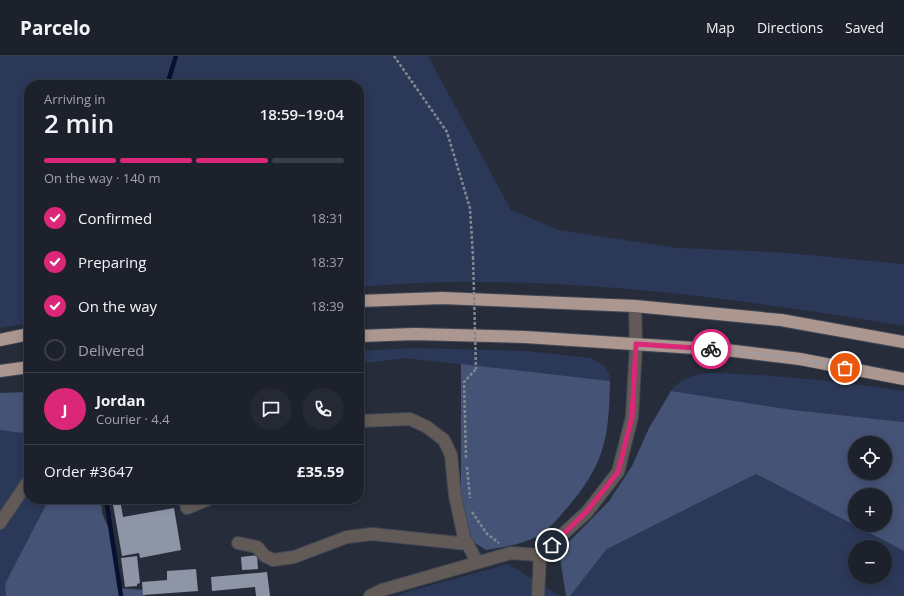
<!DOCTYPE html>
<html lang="en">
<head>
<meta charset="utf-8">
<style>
	body { margin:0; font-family:"Open Sans",sans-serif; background:#252934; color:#f1f3f6; height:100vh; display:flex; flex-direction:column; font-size:15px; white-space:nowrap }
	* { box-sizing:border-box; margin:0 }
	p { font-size:13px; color:#a0a3a9 }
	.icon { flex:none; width:22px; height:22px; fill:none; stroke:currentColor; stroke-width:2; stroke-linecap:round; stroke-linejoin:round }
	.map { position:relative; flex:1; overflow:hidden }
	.sheet { position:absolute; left:24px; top:24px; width:340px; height:424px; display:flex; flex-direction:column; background:#1c212c; border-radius:16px; box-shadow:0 2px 10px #0003,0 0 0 1px #3a3e48 }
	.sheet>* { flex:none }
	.fabs { position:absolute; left:848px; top:380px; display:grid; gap:8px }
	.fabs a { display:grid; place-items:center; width:44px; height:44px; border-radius:50%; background:#1c212c; box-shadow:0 2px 10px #0003,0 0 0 1px #3a3e48; font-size:20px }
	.pin { position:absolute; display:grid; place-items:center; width:34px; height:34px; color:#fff; margin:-17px; border:2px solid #fff; border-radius:50%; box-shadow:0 1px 4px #0007 }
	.courier { position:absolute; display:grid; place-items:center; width:40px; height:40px; margin:-20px; border:3px solid #db2777; border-radius:50%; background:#fff; color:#222; box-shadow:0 1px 5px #0007 }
	.head em { font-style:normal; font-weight:600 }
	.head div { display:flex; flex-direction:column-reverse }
	.head { display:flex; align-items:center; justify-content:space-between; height:68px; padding:0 20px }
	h1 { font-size:26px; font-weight:600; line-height:30px }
	.bar { display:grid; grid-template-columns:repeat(4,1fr); gap:6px 4px; align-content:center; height:48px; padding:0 20px }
	.bar i { height:5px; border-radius:3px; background:#3a3e48 }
	.bar .on { background:#db2777 }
	.bar p { grid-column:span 4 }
	.line { display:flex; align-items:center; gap:10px; padding:0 20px; border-top:1px solid #3a3e48 }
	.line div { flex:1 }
	.round { display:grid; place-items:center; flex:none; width:42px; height:42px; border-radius:21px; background:#252934 }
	ol { padding:0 20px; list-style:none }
	li { display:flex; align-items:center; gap:12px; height:44px }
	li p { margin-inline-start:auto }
	li .icon { padding:4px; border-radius:50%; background:#db2777; color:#fff; stroke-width:4 }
	li:last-child { color:#a0a3a9 }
	li i { width:22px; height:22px; border:2px solid #3a3e48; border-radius:50% }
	header { display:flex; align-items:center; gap:24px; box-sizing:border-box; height:56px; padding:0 20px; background:#1c212c; border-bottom:1px solid #3a3e48 }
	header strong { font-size:19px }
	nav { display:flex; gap:22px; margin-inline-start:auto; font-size:14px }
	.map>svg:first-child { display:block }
	.green { fill:#2b3858; fill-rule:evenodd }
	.forest { fill:#455377; fill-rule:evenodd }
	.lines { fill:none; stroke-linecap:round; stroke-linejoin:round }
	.stream { stroke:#07112f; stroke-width:4.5 }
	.building { fill:#8d95a6 }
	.minor-casing { stroke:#434856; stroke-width:14 }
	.highway-casing { stroke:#434856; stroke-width:14 }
	.path { stroke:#828792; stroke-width:2.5; stroke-dasharray:3 2; stroke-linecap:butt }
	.minor { stroke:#625a57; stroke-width:12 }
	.highway { stroke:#ac9790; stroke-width:12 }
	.path-bridge { stroke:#828792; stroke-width:2.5; stroke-dasharray:3 2; stroke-linecap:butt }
	.done { stroke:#9a9faa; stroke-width:4; stroke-dasharray:0 7.2 }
	.route { stroke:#db2777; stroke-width:5 }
</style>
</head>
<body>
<header>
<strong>Parcelo</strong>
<nav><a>Map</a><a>Directions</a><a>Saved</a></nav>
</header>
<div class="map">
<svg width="904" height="540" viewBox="0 0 904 540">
	<rect width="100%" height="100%" fill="#262c3a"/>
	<g class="green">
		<path d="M0 0H428L511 154 559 174 678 192 776 196 904 208V270C765 247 624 227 483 226 442 225 400 228 359 231V29H29V267L0 272Z"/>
		<polygon points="413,292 527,295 591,302 604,310 609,317 610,325 404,302 359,308 359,295"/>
		<path d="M706 317C772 318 838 325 904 335V366L793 354 671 335C680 322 691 320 706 317Z"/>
		<polygon points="0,374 29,378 29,443 53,443 5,528 6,540 0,540"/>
		<path d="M756 418 904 495V540H570L607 493ZM855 491H885V521H855Z"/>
		<polygon points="508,508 560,540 396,540 410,535"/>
	</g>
	<g class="forest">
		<path d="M461 308 610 325C609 381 605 408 567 452 559 461 548 475 536 481 520 489 503 491 486 494L461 478Z"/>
		<path d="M671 335 793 354 904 366V495L756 418 607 493 570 540H566L560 502 566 489 609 445 632 410 649 372ZM855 387H885V417H855ZM855 439H885V469H855Z"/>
		<polygon points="29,336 29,378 0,374 0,337"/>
		<polygon points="49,443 101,443 102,457 111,478 118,532 145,534 145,540 6,540 5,528"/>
	</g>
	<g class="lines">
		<g class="stream">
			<polyline points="167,29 176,0"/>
			<polyline points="106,443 121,540"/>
		</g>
	</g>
	<g class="building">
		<polygon points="112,443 120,443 123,461 174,452 181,494 140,502 139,497 122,500"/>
		<polygon points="257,499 258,513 242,514 241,501"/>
		<polygon points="137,500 140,527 137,528 137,530 125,531 121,502"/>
		<polygon points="196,513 198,535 143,539 142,526 167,524 167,515"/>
		<polygon points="267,516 270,540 256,540 255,531 212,535 211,521"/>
	</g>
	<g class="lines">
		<defs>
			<g id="minor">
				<polyline points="359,365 410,363 427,371 444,384 451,399 455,440 464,481 477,506"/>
				<polyline points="185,443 187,452 209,443"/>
				<polyline points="0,467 29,424"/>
				<polyline points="238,487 257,491 265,500 273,504 294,501 347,481 372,478 468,488"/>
				<polyline points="370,540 382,534 511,497 540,499"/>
				<polyline points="538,540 540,499 587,456 618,416 632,361 636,289 635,250"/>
			</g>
			<g id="highway">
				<polyline points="359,245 442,242 635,250 781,264 904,286"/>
				<polyline points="359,280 414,278 525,281 726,294 800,303 904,323"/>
				<polyline points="0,284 29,278"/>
				<polyline points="0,315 29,311"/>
			</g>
		</defs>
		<use href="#minor" class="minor-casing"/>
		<use href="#highway" class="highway-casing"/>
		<g class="path">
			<polyline points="394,0 447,76 470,152 473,201"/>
			<polyline points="466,402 464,326 476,313"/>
			<polyline points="467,411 470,442"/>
			<polyline points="472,456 487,478 499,487"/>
		</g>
		<use href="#minor" class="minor"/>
		<use href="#highway" class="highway"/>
		<polyline class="path-bridge" points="473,201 476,313"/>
	</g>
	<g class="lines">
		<polyline class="done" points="711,293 800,303 845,312"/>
		<polyline class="route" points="552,489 586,456 618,416 632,361 636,288 711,293"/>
	</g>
</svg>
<div class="fabs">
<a><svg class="icon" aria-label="locate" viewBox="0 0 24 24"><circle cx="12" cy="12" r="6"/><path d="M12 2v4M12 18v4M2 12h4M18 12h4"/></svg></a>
<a>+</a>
<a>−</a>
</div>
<div class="pin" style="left:845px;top:312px;background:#ea580c"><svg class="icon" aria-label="bag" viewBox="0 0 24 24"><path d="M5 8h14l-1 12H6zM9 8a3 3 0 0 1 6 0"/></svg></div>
<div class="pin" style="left:552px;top:489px;background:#1f2937"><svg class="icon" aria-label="home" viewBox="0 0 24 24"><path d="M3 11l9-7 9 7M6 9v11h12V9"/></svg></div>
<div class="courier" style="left:711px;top:293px"><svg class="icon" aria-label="bike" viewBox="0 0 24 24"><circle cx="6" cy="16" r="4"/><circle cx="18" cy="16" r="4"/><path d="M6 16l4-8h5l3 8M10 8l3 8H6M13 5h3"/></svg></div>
<section class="sheet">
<div class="head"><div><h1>2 min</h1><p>Arriving in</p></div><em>18:59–19:04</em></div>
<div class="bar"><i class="on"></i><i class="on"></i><i class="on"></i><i></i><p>On the way · 140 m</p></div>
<ol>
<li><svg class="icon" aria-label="check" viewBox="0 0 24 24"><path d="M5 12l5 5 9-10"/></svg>Confirmed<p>18:31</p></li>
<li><svg class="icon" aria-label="check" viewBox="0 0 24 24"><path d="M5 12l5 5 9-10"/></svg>Preparing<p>18:37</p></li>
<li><svg class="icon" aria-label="check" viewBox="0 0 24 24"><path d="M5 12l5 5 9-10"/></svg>On the way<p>18:39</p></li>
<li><i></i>Delivered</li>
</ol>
<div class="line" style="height:72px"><b class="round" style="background:#db2777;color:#fff">J</b><div><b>Jordan</b><p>Courier · 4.4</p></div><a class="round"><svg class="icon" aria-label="chat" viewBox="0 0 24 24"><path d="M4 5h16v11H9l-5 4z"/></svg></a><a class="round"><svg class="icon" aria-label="phone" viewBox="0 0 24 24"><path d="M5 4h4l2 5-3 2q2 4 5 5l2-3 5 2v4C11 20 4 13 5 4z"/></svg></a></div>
<div class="line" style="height:52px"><div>Order #3647</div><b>£35.59</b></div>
</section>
</div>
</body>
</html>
